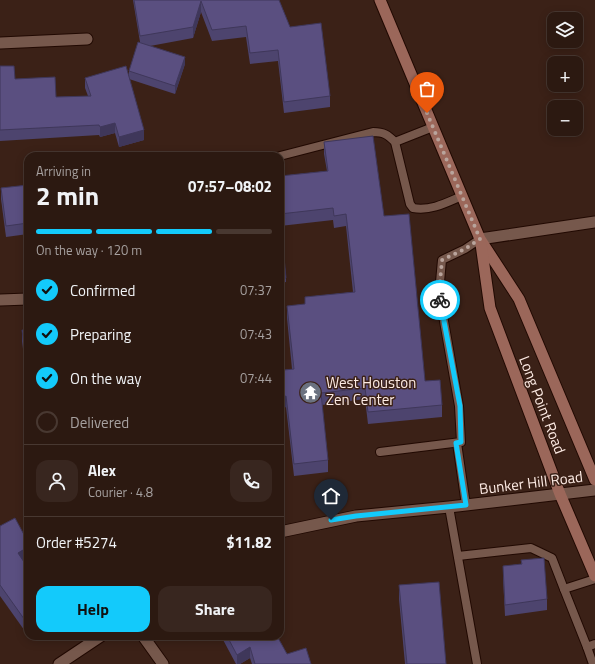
<!DOCTYPE html>
<html lang="en">
<head>
<meta charset="utf-8">
<style>
	body { margin:0; font-family:"Titillium Web",sans-serif; background:#38261f; color:#f1f3f6; height:100vh; display:flex; flex-direction:column; font-size:15px; white-space:nowrap }
	* { box-sizing:border-box; margin:0 }
	p { font-size:13px; color:#a6a09f }
	.icon { flex:none; width:22px; height:22px; fill:none; stroke:currentColor; stroke-width:2; stroke-linecap:round; stroke-linejoin:round }
	.map { position:relative; flex:1; overflow:hidden }
	.details { position:absolute; left:24px; top:152px; width:260px; height:488px; display:flex; flex-direction:column; background:#2c1911; border-radius:12px; box-shadow:0 2px 10px #0003,0 0 0 1px #483831 }
	.details>* { flex:none }
	.tools { position:absolute; left:547px; top:12px; display:grid; gap:8px }
	.tools a { display:grid; place-items:center; width:36px; height:36px; border-radius:8px; background:#2c1911; box-shadow:0 2px 10px #0003,0 0 0 1px #483831; font-size:20px }
	.pin { position:absolute; display:grid; place-items:center; width:34px; height:34px; color:#fff; margin:-41px -17px; border-radius:50% 50% 50% 0; rotate:-45deg; box-shadow:0 0 4px #0007 }
	.pin .icon { rotate:45deg }
	.courier { position:absolute; display:grid; place-items:center; width:40px; height:40px; margin:-20px; border:3px solid #13cafb; border-radius:50%; background:#fff; color:#222; box-shadow:0 1px 5px #0007 }
	.overview em { font-style:normal; font-weight:700 }
	.overview div { display:flex; flex-direction:column-reverse }
	.overview { display:flex; align-items:center; justify-content:space-between; height:68px; padding:0 12px }
	h1 { font-size:26px; font-weight:700; line-height:30px }
	.bar { display:grid; grid-template-columns:repeat(4,1fr); gap:6px 4px; align-content:center; height:48px; padding:0 12px }
	.bar i { height:5px; border-radius:3px; background:#483831 }
	.bar .active { background:#13cafb }
	.bar p { grid-column:span 4 }
	.line { display:flex; align-items:center; gap:10px; padding:0 12px; border-top:1px solid #483831 }
	.line div { flex:1 }
	.round { display:grid; place-items:center; flex:none; width:42px; height:42px; border-radius:12px; background:#38261f }
	ol { padding:0 12px; list-style:none }
	li { display:flex; align-items:center; gap:12px; height:44px }
	li p { margin-inline-start:auto }
	li .icon { padding:4px; border-radius:50%; background:#13cafb; color:#111; stroke-width:4 }
	li:last-child { color:#a6a09f }
	li i { width:22px; height:22px; border:2px solid #483831; border-radius:50% }
	.action { display:flex; gap:8px; margin-top:auto; padding:8px 12px }
	.action a { flex:1; height:46px; border-radius:12px; background:#13cafb; color:#111; font-size:16px; font-weight:700; line-height:46px; text-align:center }
	.action a+a { background:#38261f; color:#f1f3f6 }
	.map>svg:first-child { display:block }
	.lines { fill:none; stroke-linecap:round; stroke-linejoin:round }
	.service-casing { stroke:#210902; stroke-width:10 }
	.minor-casing { stroke:#210902; stroke-width:13 }
	.tertiary-casing { stroke:#210902; stroke-width:13 }
	.secondary-casing { stroke:#210902; stroke-width:13 }
	.service { stroke:#76584c; stroke-width:8 }
	.minor { stroke:#76584c; stroke-width:11 }
	.tertiary { stroke:#76584c; stroke-width:11 }
	.secondary { stroke:#9b675a; stroke-width:11 }
	.wall { fill:#4d446e }
	.shaded-wall { fill:#3f375a }
	.building { fill:#5a4f80; stroke:#3f375a }
	.done { stroke:#b9a49c; stroke-width:4; stroke-dasharray:0 7.2 }
	.route { stroke:#13cafb; stroke-width:5 }
	.labels { text-anchor:middle; stroke-width:3; stroke-linejoin:round; paint-order:stroke }
	.poi-label { font-size:15px; fill:#fdebe4; stroke:#3b2117; text-anchor:start }
	.street-label { font-size:15px; fill:#fdebe4; stroke:#3b2117 }
</style>
</head>
<body>
<div class="map">
<svg width="595" height="664" viewBox="0 0 595 664">
	<rect width="100%" height="100%" fill="#3b2117"/>
	<g class="lines">
		<defs>
			<g id="service">
				<path d="M433 127 395 142 410 204 413 208C431 211 446 203 462 196"/>
				<path d="M280 156 373 132C384 132 388 135 395 142"/>
				<polyline points="457,443 466,505"/>
				<polyline points="380,452 461,442 459,406 439,293 442,260 465,249 480,239"/>
				<polyline points="449,507 477,664"/>
				<polyline points="458,556 531,548 552,558 564,589"/>
				<polyline points="595,579 564,589 587,647 595,644"/>
				<polyline points="587,647 593,664"/>
			</g>
			<g id="minor">
				<polyline points="0,43 87,39"/>
				<polyline points="480,239 595,222"/>
				<polyline points="0,300 28,299"/>
				<polyline points="143,636 163,664"/>
			</g>
			<g id="tertiary">
				<polyline points="280,532 356,516 449,507 595,490"/>
				<polyline points="59,664 101,636"/>
			</g>
			<g id="secondary">
				<polyline points="380,0 480,239 519,299 595,480"/>
				<polyline points="481,244 490,308 560,494 595,576"/>
			</g>
		</defs>
		<use href="#service" class="service-casing"/>
		<use href="#minor" class="minor-casing"/>
		<use href="#tertiary" class="tertiary-casing"/>
		<use href="#secondary" class="secondary-casing"/>
		<use href="#service" class="service"/>
		<use href="#minor" class="minor"/>
		<use href="#tertiary" class="tertiary"/>
		<use href="#secondary" class="secondary"/>
	</g>
	<g class="wall">
		<polygon points="133,0 279,0 290,27 330,96 330,107 284,113 278,61 250,64 246,37 212,41 201,12 193,38 150,46 185,64 175,94 129,79 144,140 119,147 115,133 100,137 99,135 0,141 0,66 15,79 56,97 88,96 85,88 85,78 129,77 129,71 140,42"/>
		<polygon points="324,142 384,216 425,381 442,405 442,417 368,424 365,399 322,405 328,460 328,472 294,476 286,407 280,409 280,374 284,373 284,370 292,369 287,318 287,306 305,304 305,297 353,292 346,226 334,228 333,220 280,226 280,176 327,171 324,154"/>
		<polygon points="28,185 28,234 6,237 1,199 1,188"/>
		<polygon points="280,257 286,278 286,282 280,283"/>
		<polygon points="22,330 28,330 28,373 26,373 22,341"/>
		<polygon points="0,526 28,568 28,634 27,634 0,596"/>
		<polygon points="521,560 547,599 547,610 505,616 503,577 503,566 521,564"/>
		<polygon points="399,585 446,664 405,664 399,599"/>
		<polygon points="221,636 277,636 287,654 311,664 252,664 250,658 240,664 236,664"/>
	</g>
	<g class="shaded-wall">
		<polygon points="201,1 201,12 193,38 193,27"/>
		<polygon points="185,57 185,64 175,94 175,86"/>
		<polygon points="115,123 115,133 100,137 100,127"/>
		<polygon points="144,130 144,140 119,147 119,137"/>
		<polygon points="286,396 286,407 280,409 280,398"/>
		<polygon points="28,547 28,558 18,564 18,553"/>
		<rect x="27" y="623" width="1" height="11"/>
		<polygon points="250,647 250,658 240,664 237,664 237,655"/>
	</g>
	<g class="building">
		<polygon points="134,0 279,0 290,27 321,23 330,96 284,102 278,50 250,53 246,26 212,30 201,1 193,27 140,36"/>
		<polygon points="138,42 185,57 175,86 129,71"/>
		<polygon points="0,66 14,66 15,79 55,77 56,97 91,96 85,78 126,66 144,130 119,137 115,123 100,127 99,125 0,130"/>
		<polygon points="373,136 384,216 409,214 425,381 440,380 442,405 368,412 365,388 321,393 328,460 294,464 286,396 280,398 280,374 284,373 284,370 294,369 287,306 305,304 305,297 355,292 346,214 334,216 333,208 280,214 280,176 328,171 324,142"/>
		<polygon points="28,185 28,223 6,226 1,188"/>
		<polygon points="280,257 284,257 286,278 280,279"/>
		<polygon points="22,330 28,330 28,362 26,362"/>
		<polygon points="15,518 28,542 28,547 18,553 28,568 28,623 27,623 0,585 0,526"/>
		<polygon points="544,558 547,599 505,605 503,566 522,564 521,560"/>
		<polygon points="439,582 446,664 407,664 399,585"/>
		<polygon points="227,636 277,636 287,654 306,648 311,664 255,664 250,647 237,655"/>
	</g>
	<g class="lines">
		<polyline class="done" points="427,113 480,239 465,249 442,260 439,293 440,300"/>
		<polyline class="route" points="331,520 356,516 466,505 456,443 461,442 460,406 440,300"/>
	</g>
	<defs>
		<symbol id="temple-disc" viewBox="-11 -11 22 22"><circle r="9.5" fill="#6b7280" stroke="#3b2117"/><path d="M0-6L5-2H3V0L6.5 2.5H4V6H1.5V3h-3V6H-4V2.5H-6.5L-3 0V-2H-5Z" fill="#fff"/></symbol>
	</defs>
	<g fill-rule="evenodd">
		<use href="#temple-disc" x="298" y="380" width="25" height="25"/>
	</g>
	<g class="labels">
		<g class="poi-label">
			<text x="326" y="388">West Houston<tspan x="326" dy="17">Zen Center</tspan></text>
		</g>
		<g class="street-label">
			<text transform="translate(542 405) rotate(69)" y="5">Long Point Road</text>
			<text transform="translate(531 483) rotate(-7)" y="5">Bunker Hill Road</text>
		</g>
	</g>
</svg>
<div class="tools">
<a><svg class="icon" aria-label="layers" viewBox="0 0 24 24"><path d="M12 4l9 5-9 5-9-5zM3 14l9 5 9-5"/></svg></a>
<a>+</a>
<a>−</a>
</div>
<div class="pin" style="left:427px;top:113px;background:#ea580c"><svg class="icon" aria-label="bag" viewBox="0 0 24 24"><path d="M5 8h14l-1 12H6zM9 8a3 3 0 0 1 6 0"/></svg></div>
<div class="pin" style="left:331px;top:520px;background:#1f2937"><svg class="icon" aria-label="home" viewBox="0 0 24 24"><path d="M3 11l9-7 9 7M6 9v11h12V9"/></svg></div>
<div class="courier" style="left:440px;top:300px"><svg class="icon" aria-label="bike" viewBox="0 0 24 24"><circle cx="6" cy="16" r="4"/><circle cx="18" cy="16" r="4"/><path d="M6 16l4-8h5l3 8M10 8l3 8H6M13 5h3"/></svg></div>
<section class="details">
<div class="overview"><div><h1>2 min</h1><p>Arriving in</p></div><em>07:57–08:02</em></div>
<div class="bar"><i class="active"></i><i class="active"></i><i class="active"></i><i></i><p>On the way · 120 m</p></div>
<ol>
<li><svg class="icon" aria-label="check" viewBox="0 0 24 24"><path d="M5 12l5 5 9-10"/></svg>Confirmed<p>07:37</p></li>
<li><svg class="icon" aria-label="check" viewBox="0 0 24 24"><path d="M5 12l5 5 9-10"/></svg>Preparing<p>07:43</p></li>
<li><svg class="icon" aria-label="check" viewBox="0 0 24 24"><path d="M5 12l5 5 9-10"/></svg>On the way<p>07:44</p></li>
<li><i></i>Delivered</li>
</ol>
<div class="line" style="height:72px"><a class="round"><svg class="icon" aria-label="person" viewBox="0 0 24 24"><circle cx="12" cy="8" r="4"/><path d="M4 21q1-7 8-7t8 7"/></svg></a><div><b>Alex</b><p>Courier · 4.8</p></div><a class="round"><svg class="icon" aria-label="phone" viewBox="0 0 24 24"><path d="M5 4h4l2 5-3 2q2 4 5 5l2-3 5 2v4C11 20 4 13 5 4z"/></svg></a></div>
<div class="line" style="height:52px"><div>Order #5274</div><b>$11.82</b></div>
<div class="action"><a>Help</a><a>Share</a></div>
</section>
</div>
</body>
</html>
